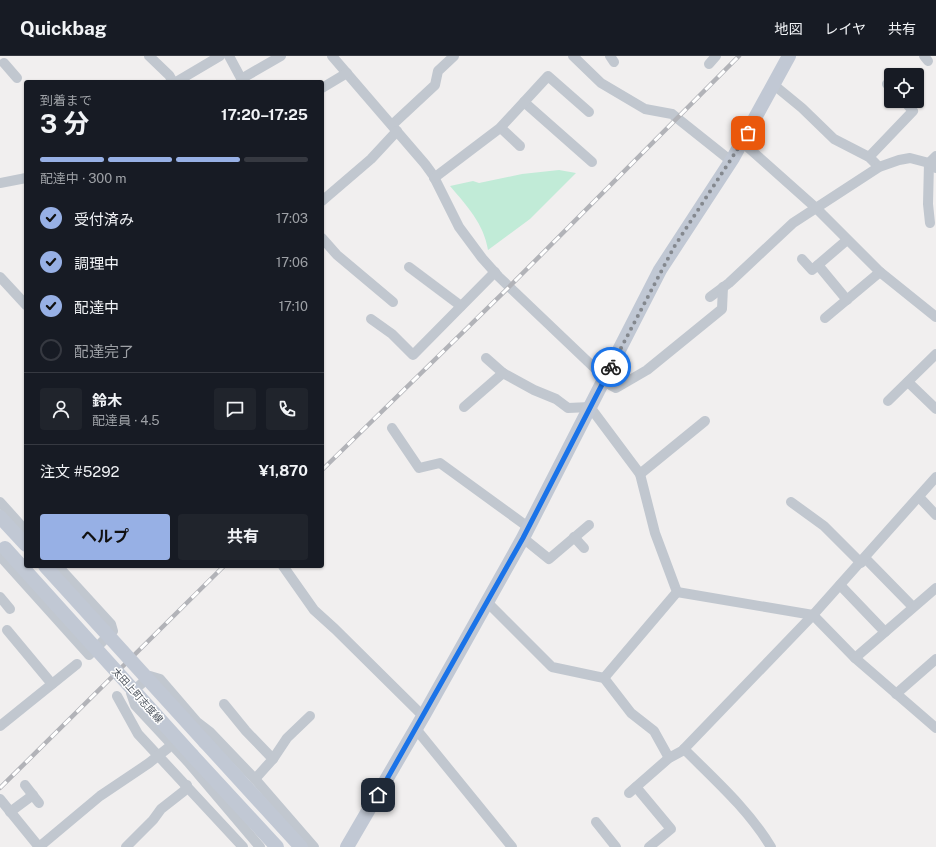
<!DOCTYPE html>
<html lang="ja">
<head>
<meta charset="utf-8">
<style>
	body { margin:0; font-family:"Public Sans","Noto Sans JP",sans-serif; background:#20242c; color:#f1f3f6; height:100vh; display:flex; flex-direction:column; font-size:15px; white-space:nowrap }
	* { box-sizing:border-box; margin:0 }
	p { font-size:13px; color:#9ea1a6 }
	.icon { flex:none; width:22px; height:22px; fill:none; stroke:currentColor; stroke-width:2; stroke-linecap:round; stroke-linejoin:round }
	.map { position:relative; flex:1; overflow:hidden }
	.drawer { position:absolute; left:24px; top:24px; width:300px; height:488px; display:flex; flex-direction:column; background:#171b24; border-radius:4px; box-shadow:0 1px 3px #0004 }
	.drawer>* { flex:none }
	.tools { position:absolute; left:884px; top:12px; display:grid; gap:8px }
	.tools a { display:grid; place-items:center; width:40px; height:40px; border-radius:4px; background:#171b24; box-shadow:0 1px 3px #0004; font-size:20px }
	.pin { position:absolute; display:grid; place-items:center; width:34px; height:34px; color:#fff; margin:-17px; border-radius:8px; box-shadow:0 2px 6px #0006 }
	.courier { position:absolute; display:grid; place-items:center; width:40px; height:40px; margin:-20px; border:3px solid #1a73e8; border-radius:50%; background:#fff; color:#222; box-shadow:0 1px 5px #0007 }
	.overview em { font-style:normal; font-weight:700 }
	.overview div { display:flex; flex-direction:column-reverse }
	.overview { display:flex; align-items:center; justify-content:space-between; height:68px; padding:0 16px }
	h1 { font-size:26px; font-weight:700; line-height:30px }
	.bar { display:grid; grid-template-columns:repeat(4,1fr); gap:6px 4px; align-content:center; height:48px; padding:0 16px }
	.bar i { height:5px; border-radius:3px; background:#363941 }
	.bar .active { background:#97b0e5 }
	.bar p { grid-column:span 4 }
	.line { display:flex; align-items:center; gap:10px; padding:0 16px; border-top:1px solid #363941 }
	.line div { flex:1 }
	.round { display:grid; place-items:center; flex:none; width:42px; height:42px; border-radius:4px; background:#20242c }
	ol { padding:0 16px; list-style:none }
	li { display:flex; align-items:center; gap:12px; height:44px }
	li p { margin-inline-start:auto }
	li .icon { padding:4px; border-radius:50%; background:#97b0e5; color:#111; stroke-width:4 }
	li:last-child { color:#9ea1a6 }
	li i { width:22px; height:22px; border:2px solid #363941; border-radius:50% }
	.primary-button { display:flex; gap:8px; margin-top:auto; padding:8px 16px }
	.primary-button a { flex:1; height:46px; border-radius:4px; background:#97b0e5; color:#111; font-size:16px; font-weight:700; line-height:46px; text-align:center }
	.primary-button a+a { background:#20242c; color:#f1f3f6 }
	header { display:flex; align-items:center; gap:24px; box-sizing:border-box; height:56px; padding:0 20px; background:#171b24; border-bottom:1px solid #363941 }
	header strong { font-size:19px }
	nav { display:flex; gap:22px; margin-inline-start:auto; font-size:14px }
	.map>svg:first-child { display:block }
	.green { fill:#c1ebd7 }
	.lines { fill:none; stroke-linecap:round; stroke-linejoin:round }
	.minor { stroke:#c1c7cf; stroke-width:10 }
	.secondary { stroke:#c1c8d4; stroke-width:14 }
	.rail-casing { stroke:#b2b3b8; stroke-width:4.5 }
	.rail { stroke:#fff; stroke-width:3; stroke-dasharray:9; stroke-linecap:butt }
	.secondary-bridge { stroke:#c1c8d4; stroke-width:14 }
	.done { stroke:#84888e; stroke-width:4; stroke-dasharray:0 7.2 }
	.route { stroke:#1a73e8; stroke-width:5 }
	.labels { text-anchor:middle; stroke-width:3; stroke-linejoin:round; paint-order:stroke }
	.street-label { font-size:10px; fill:#49505a; stroke:#fff }
</style>
</head>
<body>
<header>
<strong>Quickbag</strong>
<nav><a>地図</a><a>レイヤ</a><a>共有</a></nav>
</header>
<div class="map">
<svg width="936" height="791" viewBox="0 0 936 791">
	<rect width="100%" height="100%" fill="#f1efef"/>
	<path class="green" d="M559 114 576 117 530 163 488 194C484 168 467 150 450 130L473 125 479 127 522 118Z"/>
	<g class="lines">
		<g class="minor">
			<polyline points="149,0 169,19 173,26"/>
			<polyline points="229,0 243,26"/>
			<polyline points="332,0 425,108 433,119 459,171 482,202 499,221 605,322"/>
			<polyline points="573,0 601,27 645,53 672,58 731,105"/>
			<polyline points="610,0 614,6"/>
			<polyline points="924,0 928,5"/>
			<polyline points="4,7 17,22"/>
			<polyline points="709,8 716,0"/>
			<polyline points="241,23 281,0"/>
			<polyline points="176,26 220,0"/>
			<polyline points="887,28 891,32"/>
			<polyline points="774,29 802,52 834,83 869,101 879,111"/>
			<polyline points="322,32 347,17"/>
			<polyline points="524,46 592,106"/>
			<polyline points="392,69 435,29 438,15 454,0"/>
			<polyline points="501,72 520,90"/>
			<polyline points="742,86 816,152 880,216 936,261"/>
			<polyline points="869,101 913,55 904,45"/>
			<polyline points="434,122 500,72 548,20 589,56"/>
			<polyline points="0,127 26,122"/>
			<polyline points="322,145 371,103 397,75"/>
			<polyline points="930,167 928,148 929,107 936,100"/>
			<polyline points="322,182 337,199 393,246"/>
			<polyline points="802,203 812,214 847,184"/>
			<polyline points="818,209 847,244"/>
			<polyline points="409,211 461,250"/>
			<polyline points="0,221 26,249"/>
			<polyline points="710,241 729,227 793,167 879,111 899,104 910,102 929,107 936,112"/>
			<polyline points="825,262 880,216"/>
			<polyline points="371,263 392,278 413,299 495,216"/>
			<polyline points="486,302 503,317"/>
			<polyline points="603,325 616,332 647,314 722,253 723,231"/>
			<polyline points="908,326 936,353"/>
			<polyline points="888,345 936,298"/>
			<polyline points="464,351 503,317 534,334 556,343 568,352 590,351 640,418 655,477 677,536 604,622"/>
			<polyline points="392,372 419,412 440,407 528,471"/>
			<polyline points="640,418 705,365"/>
			<polyline points="919,441 936,459"/>
			<polyline points="0,446 26,475"/>
			<polyline points="791,446 824,470 861,507"/>
			<polyline points="574,481 584,492"/>
			<polyline points="523,482 549,503 589,469"/>
			<polyline points="0,500 89,599 113,575 111,568 58,510"/>
			<polyline points="865,502 913,551"/>
			<polyline points="283,510 314,554 335,573 423,660"/>
			<polyline points="840,529 885,576"/>
			<polyline points="677,536 813,559 855,602 936,672"/>
			<polyline points="0,541 10,553"/>
			<polyline points="487,546 552,611 604,622 631,657 654,675 669,702"/>
			<polyline points="7,574 52,628"/>
			<polyline points="855,602 936,532"/>
			<polyline points="896,638 936,603"/>
			<polyline points="117,640 138,678 243,791"/>
			<polyline points="224,648 246,675 273,703 255,723"/>
			<polyline points="0,670 77,608"/>
			<polyline points="416,673 512,791"/>
			<path d="M684 693C715 724 748 753 771 791"/>
			<polyline points="273,703 287,682 310,660"/>
			<polyline points="25,729 39,747"/>
			<polyline points="636,731 671,773 649,791"/>
			<polyline points="629,737 669,702 682,695 813,559 936,421"/>
			<polyline points="0,743 39,791"/>
			<polyline points="10,756 33,739"/>
			<polyline points="596,766 616,791"/>
			<polyline points="39,791 100,740 149,707 168,692"/>
			<polyline points="126,791 153,764 161,753 184,735 187,729"/>
			<polyline points="260,791 188,706 135,649 131,637 150,620 160,623 197,666 210,676 255,723 314,791"/>
		</g>
		<g class="secondary">
			<polyline points="0,461 26,489"/>
			<polyline points="205,686 301,791"/>
			<polyline points="192,699 277,791"/>
			<polyline points="347,791 425,657 523,482 660,214 733,102 789,0"/>
		</g>
		<defs>
			<g id="rail">
				<polyline points="322,414 509,231 739,0"/>
				<polyline points="0,732 224,510"/>
			</g>
		</defs>
		<use href="#rail" class="rail-casing"/>
		<use href="#rail" class="rail"/>
		<g class="secondary-bridge">
			<polyline points="5,492 192,699"/>
			<polyline points="45,510 205,686"/>
		</g>
	</g>
	<g class="lines">
		<polyline class="done" points="611,311 674,191 748,77"/>
		<polyline class="route" points="378,739 523,482 611,311"/>
	</g>
	<g class="labels">
		<g class="street-label">
			<text transform="translate(138 639) rotate(48)" y="4">太田上町志度線</text>
		</g>
	</g>
</svg>
<div class="tools">
<a><svg class="icon" aria-label="locate" viewBox="0 0 24 24"><circle cx="12" cy="12" r="6"/><path d="M12 2v4M12 18v4M2 12h4M18 12h4"/></svg></a>
</div>
<div class="pin" style="left:748px;top:77px;background:#ea580c"><svg class="icon" aria-label="bag" viewBox="0 0 24 24"><path d="M5 8h14l-1 12H6zM9 8a3 3 0 0 1 6 0"/></svg></div>
<div class="pin" style="left:378px;top:739px;background:#1f2937"><svg class="icon" aria-label="home" viewBox="0 0 24 24"><path d="M3 11l9-7 9 7M6 9v11h12V9"/></svg></div>
<div class="courier" style="left:611px;top:311px"><svg class="icon" aria-label="bike" viewBox="0 0 24 24"><circle cx="6" cy="16" r="4"/><circle cx="18" cy="16" r="4"/><path d="M6 16l4-8h5l3 8M10 8l3 8H6M13 5h3"/></svg></div>
<section class="drawer">
<div class="overview"><div><h1>3 分</h1><p>到着まで</p></div><em>17:20–17:25</em></div>
<div class="bar"><i class="active"></i><i class="active"></i><i class="active"></i><i></i><p>配達中 · 300 m</p></div>
<ol>
<li><svg class="icon" aria-label="check" viewBox="0 0 24 24"><path d="M5 12l5 5 9-10"/></svg>受付済み<p>17:03</p></li>
<li><svg class="icon" aria-label="check" viewBox="0 0 24 24"><path d="M5 12l5 5 9-10"/></svg>調理中<p>17:06</p></li>
<li><svg class="icon" aria-label="check" viewBox="0 0 24 24"><path d="M5 12l5 5 9-10"/></svg>配達中<p>17:10</p></li>
<li><i></i>配達完了</li>
</ol>
<div class="line" style="height:72px"><a class="round"><svg class="icon" aria-label="person" viewBox="0 0 24 24"><circle cx="12" cy="8" r="4"/><path d="M4 21q1-7 8-7t8 7"/></svg></a><div><b>鈴木</b><p>配達員 · 4.5</p></div><a class="round"><svg class="icon" aria-label="chat" viewBox="0 0 24 24"><path d="M4 5h16v11H9l-5 4z"/></svg></a><a class="round"><svg class="icon" aria-label="phone" viewBox="0 0 24 24"><path d="M5 4h4l2 5-3 2q2 4 5 5l2-3 5 2v4C11 20 4 13 5 4z"/></svg></a></div>
<div class="line" style="height:52px"><div>注文 #5292</div><b>¥1,870</b></div>
<div class="primary-button"><a>ヘルプ</a><a>共有</a></div>
</section>
</div>
</body>
</html>
